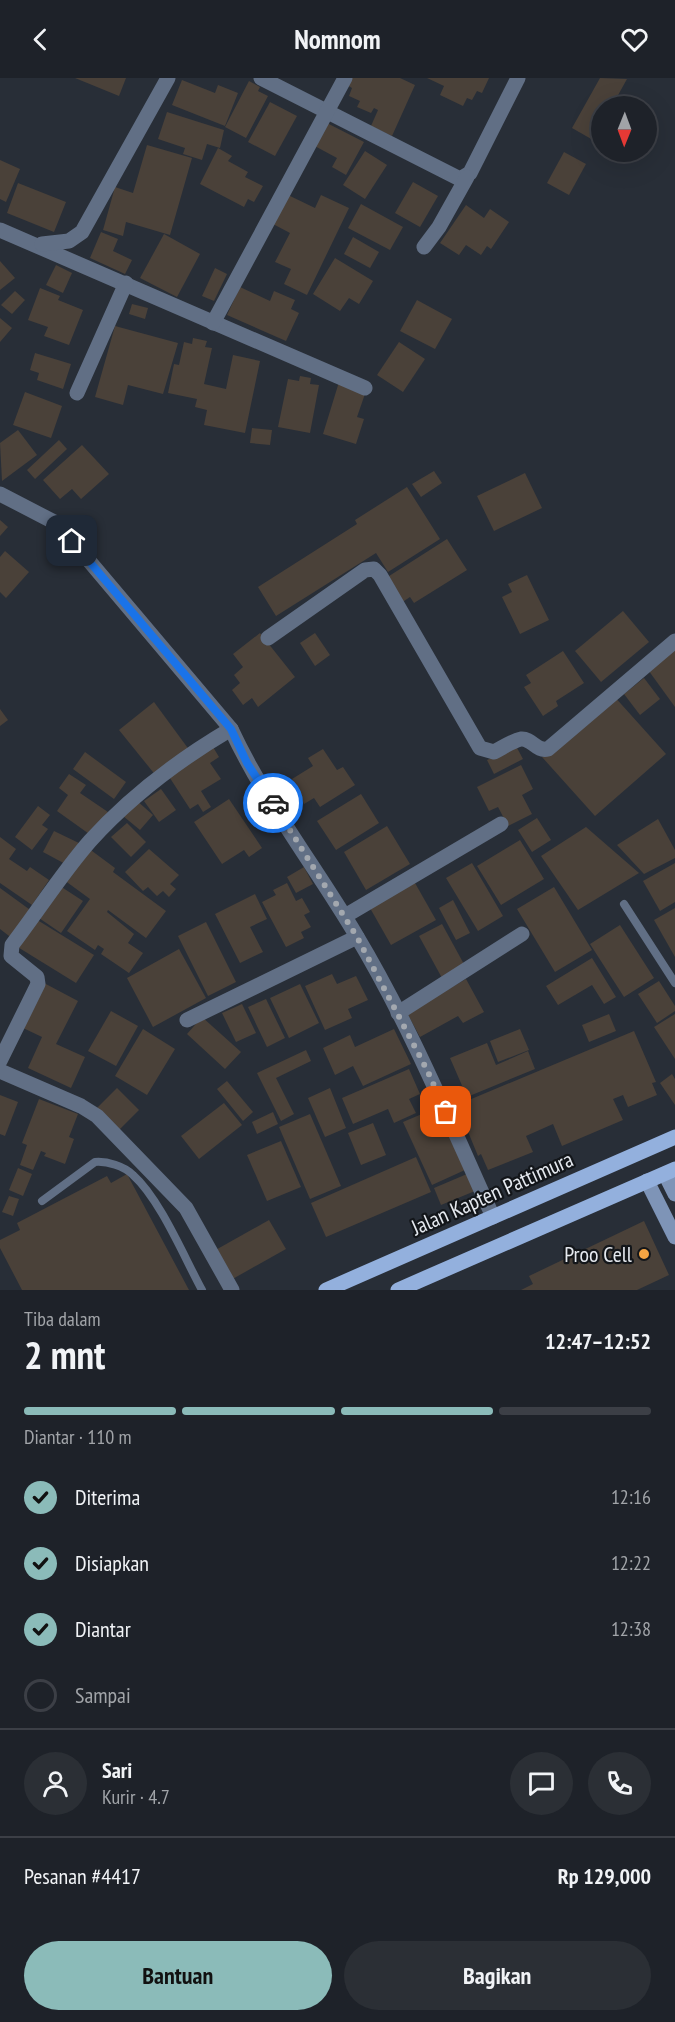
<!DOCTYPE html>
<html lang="id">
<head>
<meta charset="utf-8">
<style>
	body { margin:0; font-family:"PT Sans Narrow",sans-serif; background:#2b2f35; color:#f1f3f6; height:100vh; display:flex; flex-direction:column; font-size:22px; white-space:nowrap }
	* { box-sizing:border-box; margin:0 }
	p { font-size:20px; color:#a1a4a8 }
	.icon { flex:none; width:33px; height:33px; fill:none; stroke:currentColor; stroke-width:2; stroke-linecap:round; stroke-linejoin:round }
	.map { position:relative; height:1212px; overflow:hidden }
	.drawer { display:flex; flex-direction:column; background:#1e2229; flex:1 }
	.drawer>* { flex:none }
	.needle { width:39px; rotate:181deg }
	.fabs { position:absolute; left:591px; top:18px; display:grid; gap:12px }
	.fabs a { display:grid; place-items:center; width:66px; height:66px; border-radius:50%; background:#1e2229; box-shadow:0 6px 24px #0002,0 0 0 2px #3c3f46; font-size:30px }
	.pin { position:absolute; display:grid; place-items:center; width:51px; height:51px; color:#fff; margin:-26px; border-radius:12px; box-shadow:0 3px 9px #0006 }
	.courier { position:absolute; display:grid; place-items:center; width:60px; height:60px; margin:-30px; border:4px solid #1a73e8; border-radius:50%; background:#fff; color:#222; box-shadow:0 2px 8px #0007 }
	.summary em { font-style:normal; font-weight:700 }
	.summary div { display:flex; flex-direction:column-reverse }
	.summary { display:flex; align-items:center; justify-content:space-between; height:102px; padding:0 24px }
	h1 { font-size:39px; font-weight:700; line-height:45px }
	.bar { display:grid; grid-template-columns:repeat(4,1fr); gap:9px 6px; align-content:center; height:72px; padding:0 24px }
	.bar i { height:8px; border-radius:4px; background:#3c3f46 }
	.bar .active { background:#8bbbb9 }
	.bar p { grid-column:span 4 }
	.line { display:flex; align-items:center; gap:15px; padding:0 24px; border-top:2px solid #3c3f46 }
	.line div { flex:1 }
	.round { display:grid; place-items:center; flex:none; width:63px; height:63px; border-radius:32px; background:#2b2f35 }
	ol { padding:0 24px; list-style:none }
	li { display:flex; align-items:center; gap:18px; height:66px }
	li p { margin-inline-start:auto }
	li .icon { padding:6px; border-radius:50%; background:#8bbbb9; color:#111; stroke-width:4 }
	li:last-child { color:#a1a4a8 }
	li i { width:33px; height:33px; border:3px solid #3c3f46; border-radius:50% }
	.primary-button { display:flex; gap:12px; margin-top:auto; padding:12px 24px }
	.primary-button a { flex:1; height:69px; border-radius:36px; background:#8bbbb9; color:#111; font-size:24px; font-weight:700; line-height:69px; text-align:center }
	.primary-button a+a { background:#2b2f35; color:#f1f3f6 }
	header { display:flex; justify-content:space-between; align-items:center; height:78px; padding:0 24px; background:#1e2229; font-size:27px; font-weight:700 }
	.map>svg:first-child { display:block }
	.building { fill:#4a4139 }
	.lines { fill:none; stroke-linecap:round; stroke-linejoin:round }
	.lane { stroke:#616f85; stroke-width:8 }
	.street { stroke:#616f85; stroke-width:15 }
	.secondary { stroke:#7e94b7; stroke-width:15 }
	.primary { stroke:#93b0dd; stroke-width:15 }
	.done { stroke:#a3a8af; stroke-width:6; stroke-dasharray:0 10.8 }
	.route { stroke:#1a73e8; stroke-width:8 }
	.poi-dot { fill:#f4a443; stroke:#13161a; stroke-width:2 }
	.labels { text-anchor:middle; stroke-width:4.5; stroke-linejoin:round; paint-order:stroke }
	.street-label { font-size:22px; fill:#e5e9ef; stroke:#13161a }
	.poi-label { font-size:22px; fill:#e5e9ef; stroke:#13161a; text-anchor:end }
</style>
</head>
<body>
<header><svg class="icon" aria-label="back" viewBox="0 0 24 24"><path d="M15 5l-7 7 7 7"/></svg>Nomnom<svg class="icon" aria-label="heart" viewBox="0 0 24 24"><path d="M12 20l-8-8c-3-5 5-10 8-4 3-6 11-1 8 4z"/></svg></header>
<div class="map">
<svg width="675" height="1212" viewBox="0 0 675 1212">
	<rect width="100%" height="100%" fill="#282e37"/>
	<g class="building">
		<polygon points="75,0 126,0 119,18"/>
		<polygon points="348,0 400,0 415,7 392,58 371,48 378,32 374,30 371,35 357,29 360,23 349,18 352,10 345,6"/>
		<polygon points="427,0 489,0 482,15 477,13 472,22 467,20 463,28 440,17 444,8"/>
		<polygon points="600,0 627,1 612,28 602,28 602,47 593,62 572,50"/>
		<polygon points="182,2 215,15 218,7 238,15 225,48 172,27"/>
		<polygon points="249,3 260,9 258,13 268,18 246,60 225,49"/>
		<polygon points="270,24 297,38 275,78 248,64"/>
		<polygon points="167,34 224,52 220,70 207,66 202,82 183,76 185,70 158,61"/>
		<polygon points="323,43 364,64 346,97 332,89 337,80 311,66"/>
		<polygon points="147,67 192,80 170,157 126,144 123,158 103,152 115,109 133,115"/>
		<polygon points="218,70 232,78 228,83 248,94 245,99 263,108 254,124 248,121 244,129 200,106"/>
		<polygon points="365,73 387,87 365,121 343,107"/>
		<polygon points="564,74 586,86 569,117 547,105"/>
		<polygon points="0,82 20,91 6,124 0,121"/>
		<polygon points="413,104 438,118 420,149 395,135"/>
		<polygon points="18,105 66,124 54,154 7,135"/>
		<polygon points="288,117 315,130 321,117 349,130 307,217 284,206 291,191 275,184 290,155 273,146"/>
		<polygon points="361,126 403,149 390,172 348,150"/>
		<polygon points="466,127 484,140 490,131 509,144 491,171 487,168 481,177 466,167 459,177 440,165"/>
		<polygon points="101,154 118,161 113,173 132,182 125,196 90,180"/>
		<polygon points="164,156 200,176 177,219 140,200"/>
		<polygon points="353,159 379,174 370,190 344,176"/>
		<polygon points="335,180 373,203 359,226 349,220 340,233 313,216"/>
		<polygon points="0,183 15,200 0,212"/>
		<polygon points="56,187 72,195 63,215 46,207"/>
		<polygon points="215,190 227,196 214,223 202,218"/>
		<polygon points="240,209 270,223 274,213 295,222 291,231 299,235 286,263 227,237"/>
		<polygon points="40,210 60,218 58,222 83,232 69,267 44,258 48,249 28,242"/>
		<polygon points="15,213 25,222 12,236 1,227"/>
		<polygon points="417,222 452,241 435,271 400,253"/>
		<polygon points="132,226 148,230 145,241 129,236"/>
		<polygon points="0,240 12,250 0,264"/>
		<polygon points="115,248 178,265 163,316 128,307 123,327 95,319"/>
		<polygon points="193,260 207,263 205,269 212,270 204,306 226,311 233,277 260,283 245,355 204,347 207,332 195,329 197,321 168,315 174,286 179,287 184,264 192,266"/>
		<polygon points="399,264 425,281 403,314 377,297"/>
		<polygon points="35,275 71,286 63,311 37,302 39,295 30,292"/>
		<polygon points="300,298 311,300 310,306 319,307 310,355 278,349 288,301 299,303"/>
		<polygon points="339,304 366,313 357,339 364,341 356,366 323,356"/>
		<polygon points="25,314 62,328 51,360 13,347"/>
		<polygon points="252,350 272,352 270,367 250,365"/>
		<polygon points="18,352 37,377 2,403 0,365"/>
		<polygon points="59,362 67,371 35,401 27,392"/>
		<polygon points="82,367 109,396 81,421 72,411 60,421 43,402"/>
		<polygon points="434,393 442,405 421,419 412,406"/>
		<polygon points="525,395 542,430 494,453 477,418"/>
		<polygon points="407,409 440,461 388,494 376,475 276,538 258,509 357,446 355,442"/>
		<polygon points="0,442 8,449 0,458"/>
		<polygon points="447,461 467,492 414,525 410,519 401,525 386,500"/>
		<polygon points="5,473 29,494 6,520 0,514 0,479"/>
		<polygon points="527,497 549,542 520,556 502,519 512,514 508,506"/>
		<polygon points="623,533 649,564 601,604 575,573"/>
		<polygon points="260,555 295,599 258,629 252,620 243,627 232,612 240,605 234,597 243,589 233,576"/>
		<polygon points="315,555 330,577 315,588 300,565"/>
		<polygon points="675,569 675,629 646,589"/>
		<polygon points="563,573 584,605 556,623 558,628 543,638 524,609 531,605 526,597"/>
		<polygon points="644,600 660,621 640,637 624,616"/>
		<polygon points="613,617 666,676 595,738 542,679"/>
		<polygon points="154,624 190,673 157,699 119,652"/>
		<polygon points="0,631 8,642 0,648"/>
		<polygon points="516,668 523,681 494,696 487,682"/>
		<polygon points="213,669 219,679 210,685 221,701 201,713 211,729 203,734 198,726 190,731 168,697"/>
		<polygon points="323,671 337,692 343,689 355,707 320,729 314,720 304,726 292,701 313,688 308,680"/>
		<polygon points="85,674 126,704 114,721 73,691"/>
		<polygon points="521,687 533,711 522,717 532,736 508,748 498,729 489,733 477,709"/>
		<polygon points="69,696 86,707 80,715 108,734 92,758 57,733 68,717 59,710"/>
		<polygon points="161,711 176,732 159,744 144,723"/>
		<polygon points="361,716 379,745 336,772 317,743"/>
		<polygon points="229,721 262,770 249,779 244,772 222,786 194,744"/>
		<polygon points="136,722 153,737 140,752 123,738"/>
		<polygon points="38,728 50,737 42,747 48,751 32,772 15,759"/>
		<polygon points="537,740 551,762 532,774 518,752"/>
		<polygon points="658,741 675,772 675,780 644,796 617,767"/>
		<polygon points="127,745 146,764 131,779 111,759"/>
		<polygon points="387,748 410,786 366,812 344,774"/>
		<polygon points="586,749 639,795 578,832 541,778"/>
		<polygon points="54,753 81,766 69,788 43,774"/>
		<polygon points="0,759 16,771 9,781 27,793 30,789 49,802 32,827 0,805"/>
		<polygon points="520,762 544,801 501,827 477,788"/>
		<polygon points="88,770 115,790 113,794 166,833 146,860 108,832 107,834 134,856 128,865 143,875 129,895 101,876 104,871 98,867 95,872 67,853 90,821 64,802"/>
		<polygon points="149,771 179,797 170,806 176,811 169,819 163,813 157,818 148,809 143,813 125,794"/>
		<polygon points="472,785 503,838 478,853 446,800"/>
		<polygon points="675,785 675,824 660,833 643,803"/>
		<polygon points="304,789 313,806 296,815 287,799"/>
		<polygon points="287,805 296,823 302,820 310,834 304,837 311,849 301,854 304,860 286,869 262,824 276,817 273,812"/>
		<polygon points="415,805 436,842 391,867 370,830"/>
		<polygon points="60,808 83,823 61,855 39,840"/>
		<polygon points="554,809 592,872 555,894 517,831"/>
		<polygon points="0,810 33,834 13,861 0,851"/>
		<polygon points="255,816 267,841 250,849 263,874 240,885 215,836"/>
		<polygon points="453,822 470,855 456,862 439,830"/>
		<polygon points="675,830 675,879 654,842"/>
		<polygon points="34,840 94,877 76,905 16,868"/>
		<polygon points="206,844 236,904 208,918 178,858"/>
		<polygon points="442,846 465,888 442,900 419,858"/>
		<polygon points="620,847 654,900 624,919 590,866"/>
		<polygon points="179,871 206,920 153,949 127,900"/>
		<polygon points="592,880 616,919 604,926 592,907 558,927 546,908"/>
		<polygon points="332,896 337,906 356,898 368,922 348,931 352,940 325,952 305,908"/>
		<polygon points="466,901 484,934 463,945 458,938 420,959 407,935"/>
		<polygon points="659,903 675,928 675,933 657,945 638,916"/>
		<polygon points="44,905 78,923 56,966 85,979 71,1010 28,990 42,959 21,949"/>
		<polygon points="300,906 319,945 289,960 270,920"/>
		<polygon points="266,921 285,960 267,969 248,929"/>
		<polygon points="242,926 256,955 236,964 222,935"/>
		<polygon points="111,933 138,948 116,988 88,973"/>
		<polygon points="609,936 616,953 589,964 582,947"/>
		<polygon points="675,936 675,981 654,949"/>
		<polygon points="202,939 241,974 225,991 187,956"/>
		<polygon points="143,951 175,971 147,1017 115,998"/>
		<polygon points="394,951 411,986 363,1008 353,988 335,997 323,970 350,957 355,969"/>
		<polygon points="520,951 529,972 498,984 490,963"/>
		<polygon points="634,953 656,1004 652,1005 657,1017 628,1029 623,1017 613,1021 623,1042 562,1068 553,1046 526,1058 533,1074 488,1092 481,1076 478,1078 457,1027"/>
		<polygon points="487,965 496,987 528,973 535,991 467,1019 450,980"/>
		<polygon points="306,972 311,983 276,1000 294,1036 281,1043 257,995"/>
		<polygon points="409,991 420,1016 409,1021 416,1035 394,1045 388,1031 353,1046 342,1020"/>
		<polygon points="672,996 675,1001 675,1027 660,1005"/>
		<polygon points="227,1003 253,1034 243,1043 217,1011"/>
		<polygon points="117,1010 139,1032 119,1052 97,1030"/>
		<polygon points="330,1010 346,1050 325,1059 308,1020"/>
		<polygon points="0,1017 18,1024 5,1058 0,1056"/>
		<polygon points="39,1021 78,1036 69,1059 74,1061 65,1086 44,1078 46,1075 41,1073 33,1092 20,1087 27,1067 22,1065"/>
		<polygon points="224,1025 242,1047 199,1081 181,1058"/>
		<polygon points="436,1030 465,1092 432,1107 403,1044"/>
		<polygon points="273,1034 278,1046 257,1056 252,1044"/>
		<polygon points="310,1036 341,1108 310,1121 279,1049"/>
		<polygon points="373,1045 386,1077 361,1087 348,1055"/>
		<polygon points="281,1063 301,1109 267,1123 247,1077"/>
		<polygon points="416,1079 431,1114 326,1159 311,1125"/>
		<polygon points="18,1090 32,1096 23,1118 9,1112"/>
		<polygon points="127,1096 189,1212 22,1212 0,1170 0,1162 20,1152 17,1145 107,1098 111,1105"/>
		<polygon points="467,1096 475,1113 441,1127 434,1110"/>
		<polygon points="9,1118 19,1121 13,1138 2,1134"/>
		<polygon points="269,1142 286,1171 229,1203 212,1174"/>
		<polygon points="644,1143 669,1197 637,1212 521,1212 533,1206 529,1198"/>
	</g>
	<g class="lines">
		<g class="lane">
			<polyline points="624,826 675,905"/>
			<path d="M42 1123 95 1084C107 1083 124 1088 133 1097 160 1121 184 1179 202 1212"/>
		</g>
		<g class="street">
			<polyline points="261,0 460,101 470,95 518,0"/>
			<polyline points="0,152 365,310"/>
			<polyline points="42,166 69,163 82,154 168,0"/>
			<polyline points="424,169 439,149 467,99"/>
			<polyline points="213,245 345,0"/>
			<polyline points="77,315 126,205"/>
			<path d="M0 416 58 446 231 651C265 724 315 788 356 857 410 947 450 1044 493 1139"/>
			<path d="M268 560 365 492 374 491 380 497 480 670 494 674C502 670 512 663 521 661 532 660 536 674 548 671L675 563"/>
			<polyline points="345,838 501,746"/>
			<polyline points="398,935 522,856"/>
			<polyline points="187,942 357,859"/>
			<path d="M0 983 38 906 37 899 11 878 12 867C38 833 62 795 90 763 130 719 180 681 231 651"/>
			<polyline points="0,993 81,1028 97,1038 186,1130 232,1212"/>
		</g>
		<g class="secondary">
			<polyline points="665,1096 675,1116"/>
			<polyline points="647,1103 675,1159"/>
		</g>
		<g class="primary">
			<polyline points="326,1212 675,1059"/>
			<polyline points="398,1212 675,1091"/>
		</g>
	</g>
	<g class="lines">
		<polyline class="done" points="273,725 357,859 427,992 446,1034"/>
		<polyline class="route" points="72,463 231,651 247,685 273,725"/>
	</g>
	<circle class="poi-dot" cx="644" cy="1176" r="6"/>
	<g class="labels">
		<g class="street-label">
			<text transform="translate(492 1115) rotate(-24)" y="8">Jalan Kapten Pattimura</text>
		</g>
		<g class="poi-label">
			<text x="632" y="1184">Proo Cell</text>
		</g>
	</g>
</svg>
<div class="fabs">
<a><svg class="needle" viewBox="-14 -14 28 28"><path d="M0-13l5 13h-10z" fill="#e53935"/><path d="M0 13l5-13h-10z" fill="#a1a4a8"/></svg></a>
</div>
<div class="pin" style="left:446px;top:1034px;background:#ea580c"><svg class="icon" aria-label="bag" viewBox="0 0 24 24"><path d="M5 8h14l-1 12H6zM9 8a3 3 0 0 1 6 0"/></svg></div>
<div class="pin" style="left:72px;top:463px;background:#1f2937"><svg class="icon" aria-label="home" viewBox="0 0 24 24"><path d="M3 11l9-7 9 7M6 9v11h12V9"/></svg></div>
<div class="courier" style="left:273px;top:725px"><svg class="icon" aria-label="car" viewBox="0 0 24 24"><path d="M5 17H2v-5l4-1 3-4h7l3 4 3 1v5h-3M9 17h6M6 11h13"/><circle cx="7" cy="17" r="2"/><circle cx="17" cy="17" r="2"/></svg></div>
</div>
<section class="drawer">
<div class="summary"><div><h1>2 mnt</h1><p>Tiba dalam</p></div><em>12:47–12:52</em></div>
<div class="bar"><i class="active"></i><i class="active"></i><i class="active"></i><i></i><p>Diantar · 110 m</p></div>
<ol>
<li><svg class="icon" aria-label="check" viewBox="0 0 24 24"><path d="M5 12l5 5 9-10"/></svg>Diterima<p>12:16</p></li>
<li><svg class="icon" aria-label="check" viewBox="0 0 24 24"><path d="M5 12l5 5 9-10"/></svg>Disiapkan<p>12:22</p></li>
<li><svg class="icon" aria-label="check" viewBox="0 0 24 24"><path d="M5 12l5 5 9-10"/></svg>Diantar<p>12:38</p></li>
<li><i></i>Sampai</li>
</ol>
<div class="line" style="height:108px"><a class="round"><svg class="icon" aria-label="person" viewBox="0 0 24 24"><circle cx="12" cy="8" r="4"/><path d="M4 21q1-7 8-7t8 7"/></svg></a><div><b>Sari</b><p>Kurir · 4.7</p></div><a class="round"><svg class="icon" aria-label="chat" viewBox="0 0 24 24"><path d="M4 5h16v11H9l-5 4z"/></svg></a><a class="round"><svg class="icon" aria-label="phone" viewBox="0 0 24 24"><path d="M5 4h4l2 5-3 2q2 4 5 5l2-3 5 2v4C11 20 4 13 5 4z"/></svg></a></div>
<div class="line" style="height:78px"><div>Pesanan #4417</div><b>Rp 129,000</b></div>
<div class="primary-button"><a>Bantuan</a><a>Bagikan</a></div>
</section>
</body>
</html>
